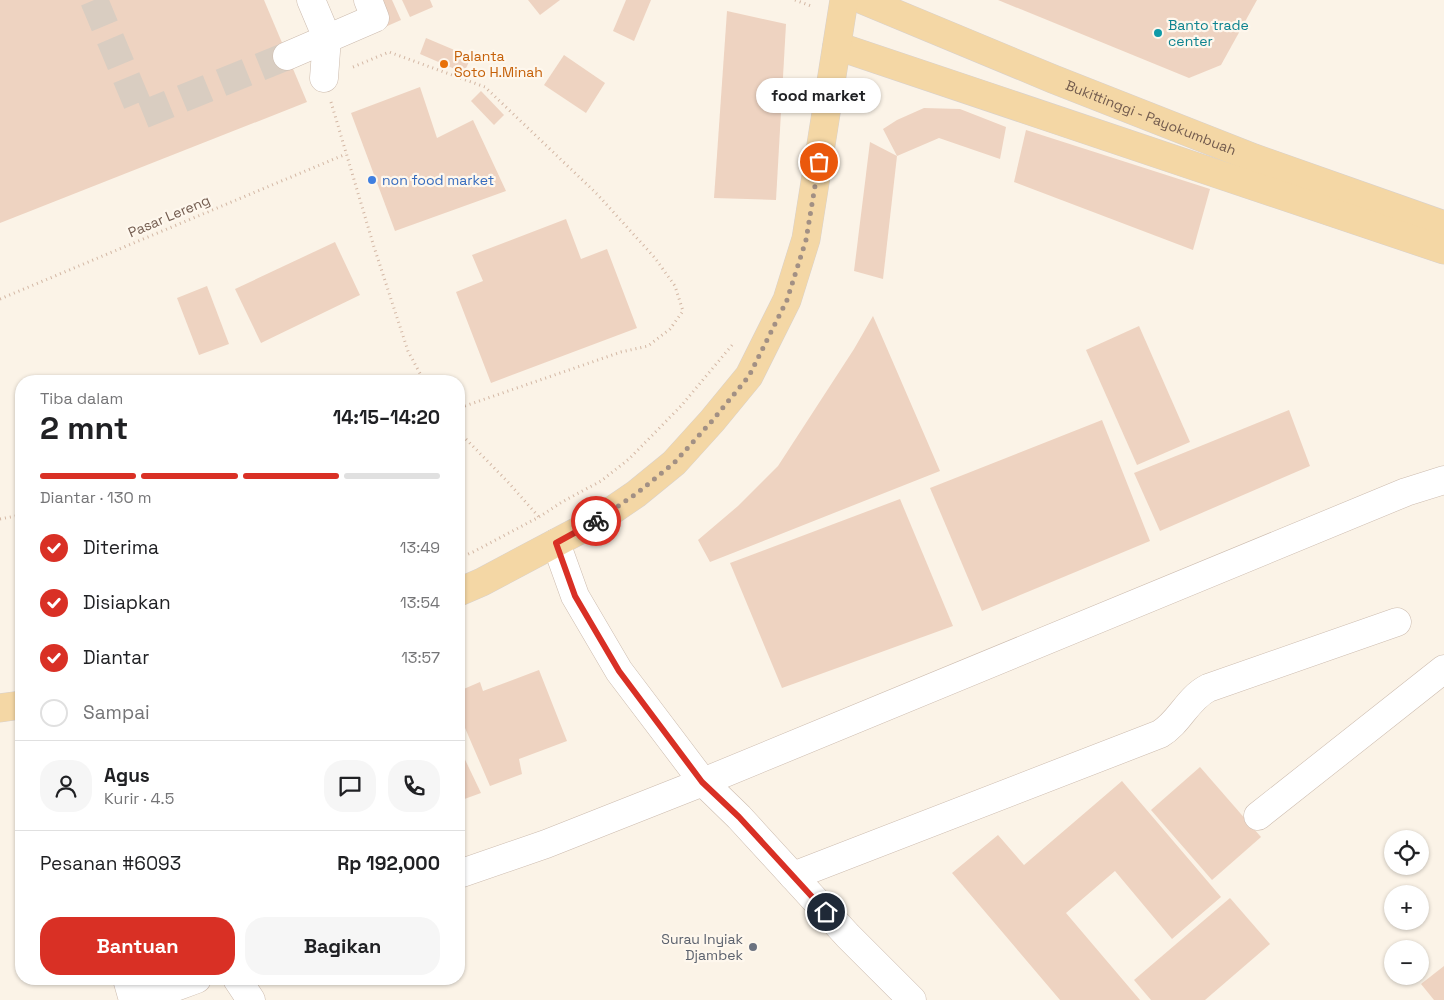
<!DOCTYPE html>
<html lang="id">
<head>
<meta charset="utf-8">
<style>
	body { margin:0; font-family:"Space Grotesk",sans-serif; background:#f6f6f6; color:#202124; height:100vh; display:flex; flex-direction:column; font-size:19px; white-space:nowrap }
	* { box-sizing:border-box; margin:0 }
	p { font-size:16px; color:#757577 }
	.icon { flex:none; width:28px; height:28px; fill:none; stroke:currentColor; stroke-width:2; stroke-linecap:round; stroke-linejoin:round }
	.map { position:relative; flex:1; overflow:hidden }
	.side { position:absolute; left:15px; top:375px; width:450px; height:610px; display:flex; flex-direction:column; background:#fff; border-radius:20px; box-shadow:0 1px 4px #0004 }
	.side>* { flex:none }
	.fabs { position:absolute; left:1384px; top:830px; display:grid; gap:10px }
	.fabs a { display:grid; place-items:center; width:45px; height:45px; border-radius:50%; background:#fff; box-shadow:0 1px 4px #0004; font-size:25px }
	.pin { position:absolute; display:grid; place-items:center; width:42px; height:42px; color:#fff; margin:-21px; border:2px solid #fff; border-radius:50%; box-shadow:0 1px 5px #0007 }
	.courier { position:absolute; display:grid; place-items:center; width:50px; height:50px; margin:-25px; border:4px solid #d93025; border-radius:50%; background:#fff; color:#222; box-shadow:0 1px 6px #0007 }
	.bubble { position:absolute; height:35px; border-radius:18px; background:#fff; box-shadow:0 1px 4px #0004; font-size:16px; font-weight:700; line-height:35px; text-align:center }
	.overview em { font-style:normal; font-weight:700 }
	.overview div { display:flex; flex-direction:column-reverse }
	.overview { display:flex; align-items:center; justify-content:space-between; height:85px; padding:0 25px }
	h1 { font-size:32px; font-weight:700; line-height:38px }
	.bar { display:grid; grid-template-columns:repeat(4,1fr); gap:8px 5px; align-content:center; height:60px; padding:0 25px }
	.bar i { height:6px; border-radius:4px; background:#e0e0e0 }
	.bar .current { background:#d93025 }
	.bar p { grid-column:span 4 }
	.line { display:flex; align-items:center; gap:12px; padding:0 25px; border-top:1px solid #e0e0e0 }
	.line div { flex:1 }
	.round { display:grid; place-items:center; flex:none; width:52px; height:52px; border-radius:20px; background:#f6f6f6 }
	ol { padding:0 25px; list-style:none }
	li { display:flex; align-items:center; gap:15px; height:55px }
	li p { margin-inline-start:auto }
	li .icon { padding:5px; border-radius:50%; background:#d93025; color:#fff; stroke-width:4 }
	li:last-child { color:#757577 }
	li i { width:28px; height:28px; border:2px solid #e0e0e0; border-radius:50% }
	.action { display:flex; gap:10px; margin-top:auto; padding:10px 25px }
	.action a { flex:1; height:58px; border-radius:20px; background:#d93025; color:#fff; font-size:20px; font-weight:700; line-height:58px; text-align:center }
	.action a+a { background:#f6f6f6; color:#202124 }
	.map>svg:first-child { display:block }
	.building { fill:#eed3c1 }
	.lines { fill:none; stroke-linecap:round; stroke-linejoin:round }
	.minor-tunnel { stroke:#d9cdc1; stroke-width:28; stroke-dasharray:28 14; stroke-linecap:butt }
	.minor-casing { stroke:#ccbbae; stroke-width:29 }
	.major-casing { stroke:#d8d1cd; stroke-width:29 }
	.path { stroke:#d3b7a4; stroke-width:3; stroke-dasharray:1 4; stroke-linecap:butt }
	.minor { stroke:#fff; stroke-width:28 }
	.major { stroke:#f4d7a5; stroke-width:28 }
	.done { stroke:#a29084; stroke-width:5; stroke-dasharray:0 9 }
	.route { stroke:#d93025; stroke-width:6 }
	.culture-dot { fill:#0f9aa8; stroke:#fef7ed; stroke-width:2 }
	.food-dot { fill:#e8710a; stroke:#fef7ed; stroke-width:2 }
	.shop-dot { fill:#3f7fe0; stroke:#fef7ed; stroke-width:2 }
	.worship-dot { fill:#6b7280; stroke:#fef7ed; stroke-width:2 }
	.labels { text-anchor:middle; stroke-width:4.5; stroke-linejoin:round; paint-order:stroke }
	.culture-label { font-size:14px; fill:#0d838f; stroke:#fef7ed; text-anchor:start }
	.food-label { font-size:14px; fill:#c56008; stroke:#fef7ed; text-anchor:start }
	.street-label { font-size:14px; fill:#725b4e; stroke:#fef7ed }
	.shop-label { font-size:14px; fill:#366cbe; stroke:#fef7ed; text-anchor:start }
	.worship-label { font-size:14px; fill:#5b616d; stroke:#fef7ed; text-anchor:end }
</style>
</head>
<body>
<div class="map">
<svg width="1444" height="1000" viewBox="0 0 1444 1000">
	<rect width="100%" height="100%" fill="#fbf3e7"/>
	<g class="building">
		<polygon points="0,0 264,0 307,102 0,223"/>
		<polygon points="373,0 392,0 401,20 385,27"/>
		<polygon points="402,0 430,0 433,7 410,17"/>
		<polygon points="528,0 560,0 540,15"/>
		<polygon points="626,0 651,0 634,41 613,31"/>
		<polygon points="998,0 1257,0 1221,65 1189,78"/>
		<polygon points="727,11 786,24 776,200 714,198"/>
		<polygon points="426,38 471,57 464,73 420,54"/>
		<polygon points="564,55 605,83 586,113 544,85"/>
		<polygon points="420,87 437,138 473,120 506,191 395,231 351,113"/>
		<polygon points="481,91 504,115 494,125 471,101"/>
		<polygon points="924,108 960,109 1006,127 1000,159 939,138 897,156 883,129 897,120"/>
		<polygon points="1026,130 1210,189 1193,250 1014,182"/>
		<polygon points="870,142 897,156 883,279 854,271"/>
		<polygon points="566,219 581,259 607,249 637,328 491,383 456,292 483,281 472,255"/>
		<polygon points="335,242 360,295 261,343 235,289"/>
		<polygon points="207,286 229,344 199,355 177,298"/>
		<polygon points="873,316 940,471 710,562 698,540 738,506 778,466 854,349"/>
		<polygon points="1139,326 1190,442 1137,465 1086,350"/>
		<polygon points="1289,410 1310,466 1160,531 1134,473"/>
		<polygon points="1102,420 1150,541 982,611 930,488"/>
		<polygon points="900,499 953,626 782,688 730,563"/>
		<polygon points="539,670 567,741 519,759 522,774 490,786 459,714 459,691 480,682 483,691"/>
		<polygon points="459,747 481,793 459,801"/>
		<polygon points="1200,767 1261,837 1212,880 1151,810"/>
		<polygon points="1122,781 1221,897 1172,939 1115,871 1066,913 1140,1000 1060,1000 952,873 998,835 1024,865"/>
		<polygon points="1230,898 1270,944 1205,1000 1151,1000 1134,980"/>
		<polygon points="1444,966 1444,1000 1434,1000 1421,984"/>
	</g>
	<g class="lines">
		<polyline class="minor-tunnel" points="94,0 142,115 287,56"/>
		<defs>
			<g id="minor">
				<polyline points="311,0 327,38 324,78"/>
				<polyline points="287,56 375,18 368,0"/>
				<polyline points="556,543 575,596 619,671 703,782 739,817 848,936 912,1000"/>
				<polyline points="1258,816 1444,669"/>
				<polyline points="459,874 546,844 703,782 1406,492 1444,480"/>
				<path d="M793 876 1160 734C1180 722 1187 699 1208 688L1397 622"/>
				<polyline points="127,979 133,1000"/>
				<polyline points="237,979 251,1000"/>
				<polyline points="140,1000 197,979"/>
			</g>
			<g id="major">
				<path id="s1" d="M863 0 1053 79 1254 158 1444 225"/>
				<polyline points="837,46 1444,250"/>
				<polyline points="459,592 482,582 595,522 636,494 674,463 712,421 749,376 787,300 806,239 844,0"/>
				<polyline points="0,708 21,705"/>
			</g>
		</defs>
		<use href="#minor" class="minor-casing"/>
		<use href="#major" class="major-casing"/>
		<g class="path">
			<polyline points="795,0 811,6"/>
			<polyline points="353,67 389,52 485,87 597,194 655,258 675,286 683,311 670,329 648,346 621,352 459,408"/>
			<polyline points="331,102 374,247 408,351 424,381"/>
			<polyline points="0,299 346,154"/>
			<polyline points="459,432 507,481 539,517"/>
			<polyline points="0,519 21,515"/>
			<polyline points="459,558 473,552 539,517 562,502 601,481 629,459 681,406 733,344"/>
		</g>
		<use href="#minor" class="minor"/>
		<use href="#major" class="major"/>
	</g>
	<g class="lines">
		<polyline class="done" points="596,521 636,494 674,463 712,421 749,376 787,300 806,240 819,162"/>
		<polyline class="route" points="596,521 556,543 575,596 619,671 702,782 739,817 826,912"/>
	</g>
	<circle class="culture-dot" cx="1158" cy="33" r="5"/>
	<circle class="food-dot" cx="444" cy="64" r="5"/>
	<circle class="shop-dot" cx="372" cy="180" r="5"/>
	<circle class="worship-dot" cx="753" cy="947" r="5"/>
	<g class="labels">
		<g class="culture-label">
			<text x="1168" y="30">Banto trade<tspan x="1168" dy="16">center</tspan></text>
		</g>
		<g class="food-label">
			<text x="454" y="61">Palanta<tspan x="454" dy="16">Soto H.Minah</tspan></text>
		</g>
		<g class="street-label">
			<text dy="5" stroke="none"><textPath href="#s1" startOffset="311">Bukittinggi - Payokumbuah</textPath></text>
			<text transform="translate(169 216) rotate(-23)" y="5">Pasar Lereng</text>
		</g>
		<g class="shop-label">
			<text x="382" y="185">non food market</text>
		</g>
		<g class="worship-label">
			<text x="743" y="944">Surau Inyiak<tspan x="743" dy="16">Djambek</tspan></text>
		</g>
	</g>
</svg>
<div class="fabs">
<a><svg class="icon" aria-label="locate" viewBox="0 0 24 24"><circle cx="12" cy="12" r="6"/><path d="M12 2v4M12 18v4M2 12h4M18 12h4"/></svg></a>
<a>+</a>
<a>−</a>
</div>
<div class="pin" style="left:819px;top:162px;background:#ea580c"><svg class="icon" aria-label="bag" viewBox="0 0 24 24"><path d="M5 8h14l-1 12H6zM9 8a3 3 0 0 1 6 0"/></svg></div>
<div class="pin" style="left:826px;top:912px;background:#1f2937"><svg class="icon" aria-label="home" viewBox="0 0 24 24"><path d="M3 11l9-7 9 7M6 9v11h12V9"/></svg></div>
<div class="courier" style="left:596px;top:521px"><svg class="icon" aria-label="bike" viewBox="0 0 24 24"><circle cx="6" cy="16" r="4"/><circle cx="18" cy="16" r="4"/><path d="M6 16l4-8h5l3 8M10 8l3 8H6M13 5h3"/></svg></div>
<div class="bubble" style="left:756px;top:78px;width:125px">food market</div>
<section class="side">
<div class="overview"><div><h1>2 mnt</h1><p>Tiba dalam</p></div><em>14:15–14:20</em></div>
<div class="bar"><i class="current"></i><i class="current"></i><i class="current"></i><i></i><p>Diantar · 130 m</p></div>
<ol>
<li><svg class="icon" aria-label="check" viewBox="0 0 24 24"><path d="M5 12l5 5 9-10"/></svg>Diterima<p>13:49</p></li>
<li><svg class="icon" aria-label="check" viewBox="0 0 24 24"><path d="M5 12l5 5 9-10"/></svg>Disiapkan<p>13:54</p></li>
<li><svg class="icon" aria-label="check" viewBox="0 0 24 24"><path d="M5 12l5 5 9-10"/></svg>Diantar<p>13:57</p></li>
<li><i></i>Sampai</li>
</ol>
<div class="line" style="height:90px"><a class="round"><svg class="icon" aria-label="person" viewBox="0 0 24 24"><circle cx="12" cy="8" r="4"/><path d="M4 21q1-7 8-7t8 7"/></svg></a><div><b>Agus</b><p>Kurir · 4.5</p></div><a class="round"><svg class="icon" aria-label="chat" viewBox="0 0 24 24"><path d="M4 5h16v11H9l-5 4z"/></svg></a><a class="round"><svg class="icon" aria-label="phone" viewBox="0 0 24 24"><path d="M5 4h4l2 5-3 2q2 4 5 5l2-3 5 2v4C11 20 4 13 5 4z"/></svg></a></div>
<div class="line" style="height:65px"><div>Pesanan #6093</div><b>Rp 192,000</b></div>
<div class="action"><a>Bantuan</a><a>Bagikan</a></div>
</section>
</div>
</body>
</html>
